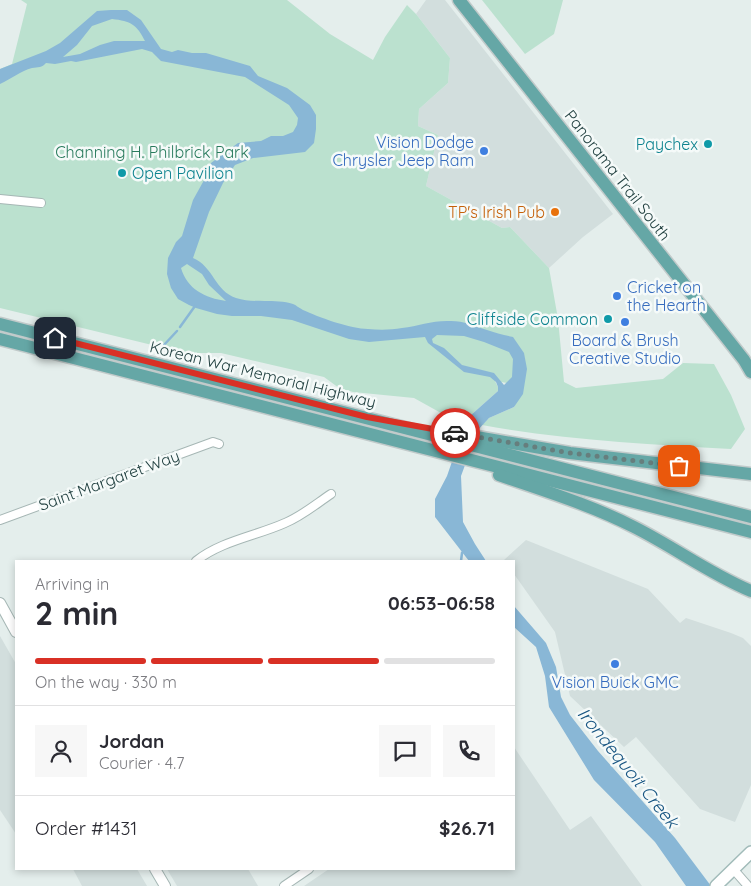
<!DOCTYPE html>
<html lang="en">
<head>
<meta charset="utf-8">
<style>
	body { margin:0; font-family:Quicksand,sans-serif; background:#f7f7f7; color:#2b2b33; height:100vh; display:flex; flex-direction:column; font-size:19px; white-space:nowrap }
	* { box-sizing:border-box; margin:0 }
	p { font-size:16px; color:#7c7c81 }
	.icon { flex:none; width:28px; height:28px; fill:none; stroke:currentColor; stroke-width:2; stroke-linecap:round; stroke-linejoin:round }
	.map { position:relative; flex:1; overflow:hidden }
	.drawer { position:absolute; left:15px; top:560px; width:500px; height:310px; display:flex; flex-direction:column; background:#fff; border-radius:0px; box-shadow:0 2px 8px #0003 }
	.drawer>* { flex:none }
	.pin { position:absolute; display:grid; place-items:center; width:42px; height:42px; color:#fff; margin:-21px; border-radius:10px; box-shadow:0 2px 8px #0006 }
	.courier { position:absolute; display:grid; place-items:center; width:50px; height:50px; margin:-25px; border:4px solid #d93025; border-radius:50%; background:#fff; color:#222; box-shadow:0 1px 6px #0007 }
	.overview em { font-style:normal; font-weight:700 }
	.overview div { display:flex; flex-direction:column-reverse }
	.overview { display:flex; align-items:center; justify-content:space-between; height:85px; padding:0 20px }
	h1 { font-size:32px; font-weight:700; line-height:38px }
	.bar { display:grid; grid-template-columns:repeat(4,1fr); gap:8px 5px; align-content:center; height:60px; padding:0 20px }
	.bar i { height:6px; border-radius:4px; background:#e1e1e2 }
	.bar .selected { background:#d93025 }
	.bar p { grid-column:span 4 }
	.line { display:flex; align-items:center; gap:12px; padding:0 20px; border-top:1px solid #e1e1e2 }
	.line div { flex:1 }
	.round { display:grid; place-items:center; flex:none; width:52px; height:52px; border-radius:0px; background:#f7f7f7 }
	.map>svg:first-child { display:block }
	.built { fill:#d2dedd }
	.green { fill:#bbe1cf }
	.water { fill:#89b7d6; fill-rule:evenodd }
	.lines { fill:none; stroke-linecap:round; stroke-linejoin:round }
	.stream { stroke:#89b7d6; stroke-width:2.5 }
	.minor-casing { stroke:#a6b7b5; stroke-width:10 }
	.tertiary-casing { stroke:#a6b7b5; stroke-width:12 }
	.secondary-casing { stroke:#a1bbb9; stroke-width:14 }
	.primary-casing { stroke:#c1caca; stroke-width:15 }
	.minor { stroke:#fff; stroke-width:8 }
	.tertiary { stroke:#fff; stroke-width:10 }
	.secondary { stroke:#fff; stroke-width:11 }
	.primary { stroke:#65a7a6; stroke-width:12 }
	.done { stroke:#667e7d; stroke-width:5; stroke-dasharray:0 9 }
	.route { stroke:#d93025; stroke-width:6 }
	.culture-dot { fill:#0f9aa8; stroke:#f5faf9; stroke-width:2 }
	.shop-dot { fill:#3f7fe0; stroke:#f5faf9; stroke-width:2 }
	.food-dot { fill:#e8710a; stroke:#f5faf9; stroke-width:2 }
	.labels { text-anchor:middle; stroke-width:5; stroke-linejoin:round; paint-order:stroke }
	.shop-label { font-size:16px; fill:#366cbe; stroke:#f5faf9 }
	.culture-label { font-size:16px; fill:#0d838f; stroke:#f5faf9; text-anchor:end }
	.park-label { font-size:16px; fill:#297b5d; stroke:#f5faf9 }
	.street-label { font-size:16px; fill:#224141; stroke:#f5faf9 }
	.food-label { font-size:16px; fill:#c56008; stroke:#f5faf9; text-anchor:end }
	.water-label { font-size:18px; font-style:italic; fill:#175582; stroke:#f5faf9 }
</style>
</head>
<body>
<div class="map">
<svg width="751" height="886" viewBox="0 0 751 886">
	<rect width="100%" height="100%" fill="#e4eeec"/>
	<g class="built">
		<polygon points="426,0 445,0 613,214 583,237 549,268 510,227 502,228 426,186 438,135 418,126 419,109 448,83 450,58 416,14"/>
		<polygon points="526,540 648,589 680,623 686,618 731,633 743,638 751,646 751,785 735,822 700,809 636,737 624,747 570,696 555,632 514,574 514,561 504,560"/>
		<polygon points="0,636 16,664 16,834 0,810"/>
		<polygon points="514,747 570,830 591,816 642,886 304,886 329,869 514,869"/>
		<polygon points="73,869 137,869 147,886 82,886"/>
		<polygon points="167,869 248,869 258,886 177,886"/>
	</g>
	<g class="green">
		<path d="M21 0H287L330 34 373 60 385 37 407 5 416 14 450 58 448 83 419 109 418 126 438 135 426 186 502 228 510 227 549 268 558 319 564 382 576 388 663 379 683 363 714 364 731 395 745 429 731 449C648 444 564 440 482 425L489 418 514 407 524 386 495 381 498 387V391L471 415 467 422 450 418 414 398 353 392 339 388 324 377 221 353H185L0 308V69L12 64 27 4Z"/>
		<polygon points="482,0 563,0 554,34 525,54"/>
	</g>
	<g class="water">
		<path d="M111 10H127L141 20 161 49 172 52 178 50 192 53H206L250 66 258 76 287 88 310 105 316 115V129L314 143 305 152 253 158 235 165 223 183 209 212 193 258C213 266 215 291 236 298 254 304 275 298 293 304 296 305 299 308 303 310 318 317 351 329 368 329 379 330 391 330 402 328 419 326 433 320 451 321 464 321 474 326 487 330 495 333 504 335 513 337L524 353 527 369 523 394 514 407 489 418 478 430 461 476 463 522 475 544 486 561H469L435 517V499L447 476 464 427 471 415 498 391V387L496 382 490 377 464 372 428 343 425 337 369 342 349 339 292 320 261 316H232L217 314 196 308 189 305 178 299 171 288 167 274 168 258 176 242 182 236 193 200 208 173 211 163 238 143 261 141 271 136H283L293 132 297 125 298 118 289 105 245 77 161 61 152 52 142 49 76 62 71 61 55 64 46 63C42 68 38 67 32 68 21 71 11 79 0 84V69L46 51 60 43 97 11ZM112 19C131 21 137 25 145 41H114L100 45 80 54 63 57 77 45 92 26ZM187 264 202 274 209 285 226 301C205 298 187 289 181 268ZM437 335 464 336 484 342 509 352 513 359 512 377 504 385 494 373 462 365 444 348 433 343 432 339Z"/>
		<polygon points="514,606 546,643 556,667 561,697 570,715 598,751 675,838 711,886 686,886 655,842 594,780 549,707 545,676 536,647 514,627"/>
	</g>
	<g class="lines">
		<g class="stream">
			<polyline points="180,327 195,306"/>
			<polyline points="163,346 177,331"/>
			<polyline points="461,561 462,553 464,551"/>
		</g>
		<defs>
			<g id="minor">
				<polyline points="0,199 41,203"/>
				<polyline points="0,520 213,442 219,444"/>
				<path d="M196 561C221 541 256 536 285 523 302 516 316 504 331 494"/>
				<polyline points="734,870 748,886"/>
				<polyline points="284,886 309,869"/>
			</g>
			<g id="tertiary">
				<polyline points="0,603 16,632"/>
				<polyline points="155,869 165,886"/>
			</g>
			<polyline id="secondary" points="716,886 751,852"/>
			<g id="primary">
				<polyline points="459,0 744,360 751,372"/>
				<polyline points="0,324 751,517"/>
				<polyline points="0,339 751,532"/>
				<polyline points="465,435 570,453 751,474"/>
				<path d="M499 475C545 491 591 505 634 527 674 547 710 574 751 591"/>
			</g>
		</defs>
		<use href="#minor" class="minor-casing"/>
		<use href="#tertiary" class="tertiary-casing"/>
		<use href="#secondary" class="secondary-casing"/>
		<use href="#primary" class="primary-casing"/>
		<use href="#minor" class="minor"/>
		<use href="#tertiary" class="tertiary"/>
		<use href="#secondary" class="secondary"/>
		<use href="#primary" class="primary"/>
	</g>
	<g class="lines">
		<polyline class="done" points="455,433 570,453 679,466"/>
		<polyline class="route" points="55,338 367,417 455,433"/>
	</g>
	<g class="culture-dot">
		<circle cx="708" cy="144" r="5"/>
		<circle cx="122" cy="173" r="5"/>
		<circle cx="608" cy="319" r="5"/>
	</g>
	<g class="shop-dot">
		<circle cx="484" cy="151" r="5"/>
		<circle cx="617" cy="296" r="5"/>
		<circle cx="625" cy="322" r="5"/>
		<circle cx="615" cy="664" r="5"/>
	</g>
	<circle class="food-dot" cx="555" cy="212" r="5"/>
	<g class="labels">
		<g class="shop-label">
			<text x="474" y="148" text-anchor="end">Vision Dodge<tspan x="474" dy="18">Chrysler Jeep Ram</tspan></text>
			<text x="627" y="293" text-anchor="start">Cricket on<tspan x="627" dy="18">the Hearth</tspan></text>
			<text x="625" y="346">Board &amp; Brush<tspan x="625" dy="18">Creative Studio</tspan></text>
			<text x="615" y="688">Vision Buick GMC</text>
		</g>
		<g class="culture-label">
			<text x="698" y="150">Paychex</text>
			<text x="132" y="179" text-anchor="start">Open Pavilion</text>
			<text x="598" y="325">Cliffside Common</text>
		</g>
		<g class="park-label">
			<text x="152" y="158">Channing H. Philbrick Park</text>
		</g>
		<g class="street-label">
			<text transform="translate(618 175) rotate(52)" y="6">Panorama Trail South</text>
			<text transform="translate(263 374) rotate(14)" y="6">Korean War Memorial Highway</text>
			<text transform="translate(109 480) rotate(-20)" y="6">Saint Margaret Way</text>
		</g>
		<g class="food-label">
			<text x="545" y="218">TP's Irish Pub</text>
		</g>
		<g class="water-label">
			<text transform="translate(628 768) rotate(51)" y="6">Irondequoit Creek</text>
		</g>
	</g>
</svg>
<div class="pin" style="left:679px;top:466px;background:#ea580c"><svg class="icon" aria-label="bag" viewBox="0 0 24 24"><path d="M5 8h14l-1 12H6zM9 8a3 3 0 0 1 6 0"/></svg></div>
<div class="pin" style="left:55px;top:338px;background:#1f2937"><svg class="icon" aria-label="home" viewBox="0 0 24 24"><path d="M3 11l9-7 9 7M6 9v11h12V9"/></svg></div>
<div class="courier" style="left:455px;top:433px"><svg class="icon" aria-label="car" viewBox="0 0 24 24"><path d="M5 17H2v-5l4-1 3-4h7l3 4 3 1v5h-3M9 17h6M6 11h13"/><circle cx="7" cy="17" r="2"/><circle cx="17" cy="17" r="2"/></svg></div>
<section class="drawer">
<div class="overview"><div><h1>2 min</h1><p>Arriving in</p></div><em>06:53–06:58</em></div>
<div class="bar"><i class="selected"></i><i class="selected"></i><i class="selected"></i><i></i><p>On the way · 330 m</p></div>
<div class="line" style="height:90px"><a class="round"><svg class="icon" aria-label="person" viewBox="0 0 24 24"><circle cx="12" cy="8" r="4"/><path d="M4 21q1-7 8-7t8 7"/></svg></a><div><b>Jordan</b><p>Courier · 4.7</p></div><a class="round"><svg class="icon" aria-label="chat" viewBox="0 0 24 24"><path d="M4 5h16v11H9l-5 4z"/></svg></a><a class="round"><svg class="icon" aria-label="phone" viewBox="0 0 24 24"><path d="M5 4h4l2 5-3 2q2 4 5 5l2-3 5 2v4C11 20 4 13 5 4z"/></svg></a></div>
<div class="line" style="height:65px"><div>Order #1431</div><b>$26.71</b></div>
</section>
</div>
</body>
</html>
